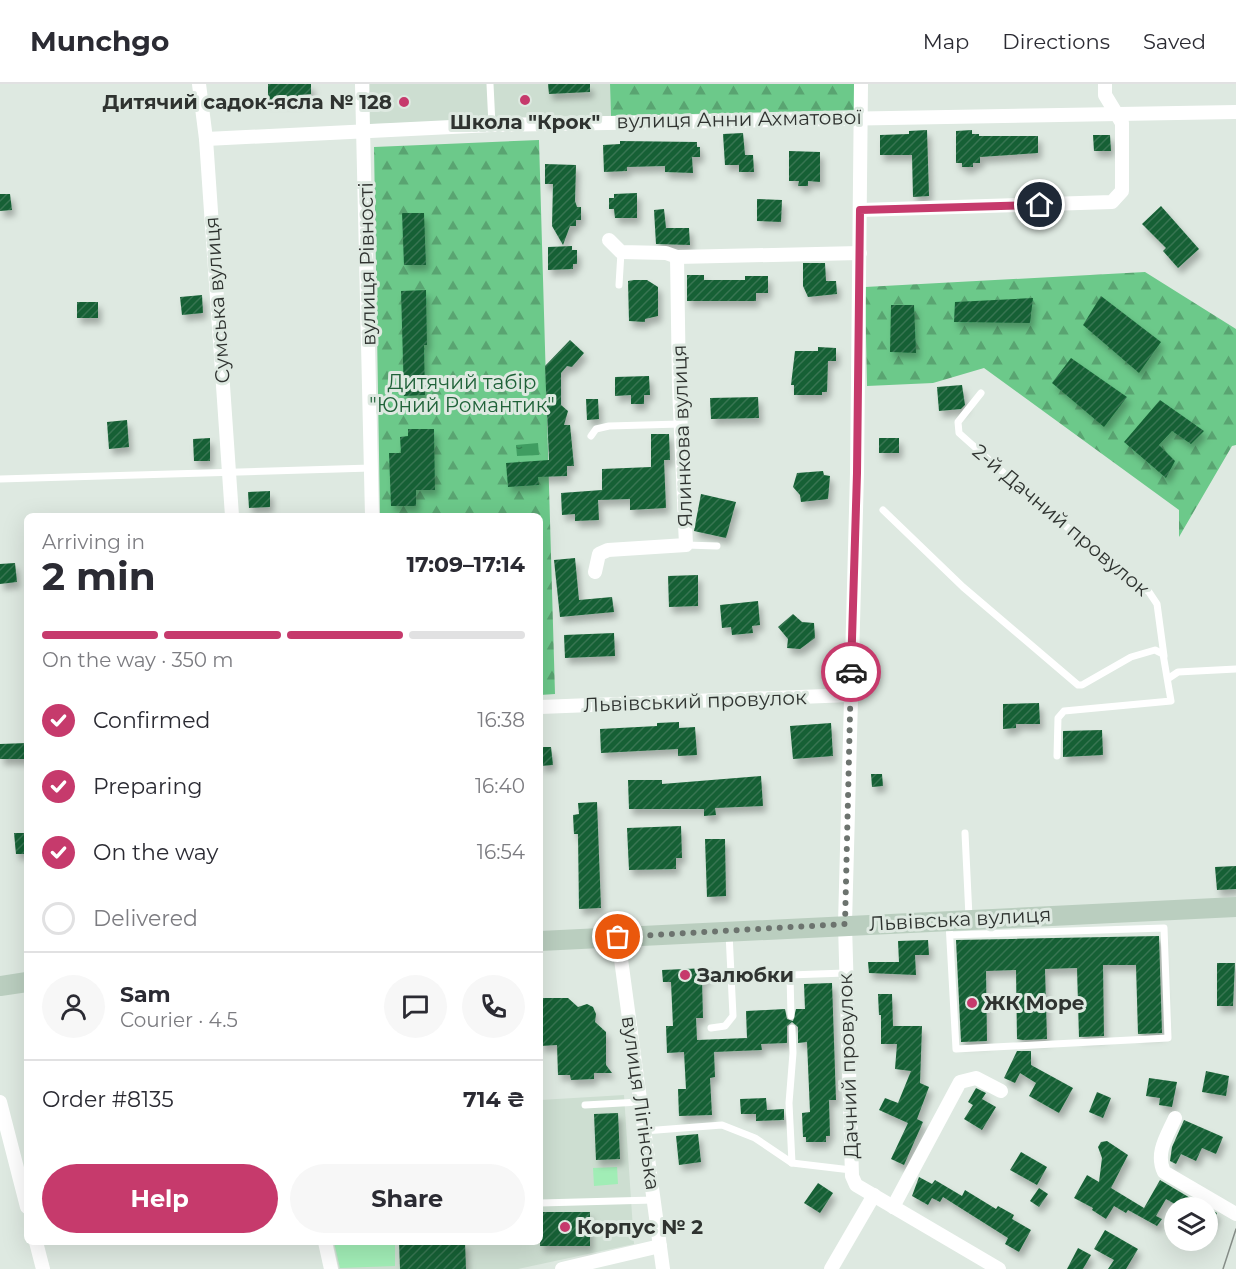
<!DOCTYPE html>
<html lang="en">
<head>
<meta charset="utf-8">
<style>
	body { margin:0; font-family:Montserrat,sans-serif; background:#f7f7f7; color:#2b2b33; height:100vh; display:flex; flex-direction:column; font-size:22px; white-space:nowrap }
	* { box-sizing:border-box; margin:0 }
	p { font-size:20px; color:#7c7c81 }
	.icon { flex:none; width:33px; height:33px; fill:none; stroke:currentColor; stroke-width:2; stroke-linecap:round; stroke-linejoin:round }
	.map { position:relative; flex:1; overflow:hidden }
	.panel { position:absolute; left:24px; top:429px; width:519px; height:732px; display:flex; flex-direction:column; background:#fff; border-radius:9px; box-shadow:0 6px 24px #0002 }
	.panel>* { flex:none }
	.buttons { position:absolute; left:1164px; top:1113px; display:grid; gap:12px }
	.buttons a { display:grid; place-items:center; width:54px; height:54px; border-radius:50%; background:#fff; box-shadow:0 6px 24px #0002; font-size:30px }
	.pin { position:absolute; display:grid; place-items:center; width:51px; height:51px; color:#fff; margin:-26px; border:3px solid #fff; border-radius:50%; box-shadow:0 2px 6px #0007 }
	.courier { position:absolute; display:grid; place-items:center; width:60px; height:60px; margin:-30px; border:4px solid #c63a6c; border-radius:50%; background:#fff; color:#222; box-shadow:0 2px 8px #0007 }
	.summary em { font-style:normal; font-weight:700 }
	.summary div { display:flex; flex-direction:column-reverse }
	.summary { display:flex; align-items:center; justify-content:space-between; height:102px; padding:0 18px }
	h1 { font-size:39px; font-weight:700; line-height:45px }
	.bar { display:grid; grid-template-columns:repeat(4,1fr); gap:9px 6px; align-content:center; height:72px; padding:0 18px }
	.bar i { height:8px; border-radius:4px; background:#e1e1e2 }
	.bar .selected { background:#c63a6c }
	.bar p { grid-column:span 4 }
	.line { display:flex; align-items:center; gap:15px; padding:0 18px; border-top:2px solid #e1e1e2 }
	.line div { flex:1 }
	.round { display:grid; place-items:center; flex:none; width:63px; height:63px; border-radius:32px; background:#f7f7f7 }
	ol { padding:0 18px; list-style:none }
	li { display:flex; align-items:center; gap:18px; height:66px }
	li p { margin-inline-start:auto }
	li .icon { padding:6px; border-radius:50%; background:#c63a6c; color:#fff; stroke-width:4 }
	li:last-child { color:#7c7c81 }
	li i { width:33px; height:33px; border:3px solid #e1e1e2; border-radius:50% }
	.primary-button { display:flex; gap:12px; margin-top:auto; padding:12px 18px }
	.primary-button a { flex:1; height:69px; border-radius:36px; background:#c63a6c; color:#fff; font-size:24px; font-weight:700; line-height:69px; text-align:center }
	.primary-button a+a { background:#f7f7f7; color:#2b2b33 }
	header { display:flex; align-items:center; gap:36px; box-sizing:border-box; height:84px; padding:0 30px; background:#fff; border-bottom:2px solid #e1e1e2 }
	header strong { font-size:28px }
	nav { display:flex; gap:33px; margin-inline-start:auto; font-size:21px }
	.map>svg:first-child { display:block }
	.built { fill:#cdded1 }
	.green { fill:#a1edb6 }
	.forest { fill:url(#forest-firs) }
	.water { fill:url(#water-ripples) }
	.building { fill:url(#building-hatch); filter:url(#shadow) }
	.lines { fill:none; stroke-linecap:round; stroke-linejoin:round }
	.lane { stroke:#fff; stroke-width:7 }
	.street { stroke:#fff; stroke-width:14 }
	.secondary { stroke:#bacebf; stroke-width:20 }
	.tram { stroke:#868d88; stroke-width:1.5 }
	.done { stroke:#6c736e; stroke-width:6; stroke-dasharray:0 10.8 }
	.route { stroke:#c63a6c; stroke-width:8 }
	.poi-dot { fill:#c63a6c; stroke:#dee9e1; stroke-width:2 }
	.labels { text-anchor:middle; stroke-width:6; stroke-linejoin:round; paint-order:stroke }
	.poi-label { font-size:20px; font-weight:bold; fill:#2f3330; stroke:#dee9e1; text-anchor:start }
	.street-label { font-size:20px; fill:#2f3330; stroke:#dee9e1 }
	.park-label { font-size:20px; fill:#206239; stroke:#dee9e1 }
</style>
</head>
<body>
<header>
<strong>Munchgo</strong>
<nav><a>Map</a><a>Directions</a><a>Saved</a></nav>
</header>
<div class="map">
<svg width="1236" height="1185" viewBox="0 0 1236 1185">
	<defs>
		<pattern id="forest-firs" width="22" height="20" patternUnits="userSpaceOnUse" patternTransform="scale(1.5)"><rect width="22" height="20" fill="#6cc98a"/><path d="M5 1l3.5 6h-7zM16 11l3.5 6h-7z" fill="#59a471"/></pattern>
		<pattern id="water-ripples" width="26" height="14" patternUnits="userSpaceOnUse" patternTransform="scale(1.5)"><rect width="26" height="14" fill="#3f9d61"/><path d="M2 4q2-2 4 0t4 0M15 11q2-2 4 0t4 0" fill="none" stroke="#358150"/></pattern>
		<pattern id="building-hatch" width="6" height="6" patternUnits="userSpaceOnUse" patternTransform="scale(1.5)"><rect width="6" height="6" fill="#166135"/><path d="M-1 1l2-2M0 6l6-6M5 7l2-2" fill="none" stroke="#387451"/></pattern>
		<filter id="shadow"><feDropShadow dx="3.5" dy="6" stdDeviation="3" flood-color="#0004"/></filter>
	</defs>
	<rect width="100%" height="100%" fill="#dee9e1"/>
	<g class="built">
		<polygon points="370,0 610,0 611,32 369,40"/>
		<polygon points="624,1011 634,1160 518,1185 339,1185 333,1158 540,1158 540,1016"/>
	</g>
	<g class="green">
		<polygon points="617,1083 618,1100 594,1102 593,1084"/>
		<polygon points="334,1158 395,1158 395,1182 340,1184"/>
	</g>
	<g class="forest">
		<polygon points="610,0 859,0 860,26 611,32"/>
		<polygon points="539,56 555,610 540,611 540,432 380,432 374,63"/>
		<polygon points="1145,188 1236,245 1236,361 1232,362 1179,453 1179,426 984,284 933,299 867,302 865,203"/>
	</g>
	<polygon class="water" points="538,359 539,371 517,372 516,361"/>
	<g class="building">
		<polygon points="268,0 311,0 311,10 298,11 298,16 268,16"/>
		<polygon points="548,0 590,0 590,8 549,10"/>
		<polygon points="927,46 929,112 913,113 912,71 880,71 880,51 909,50 909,47"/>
		<polygon points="972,46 972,50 979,50 979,52 1038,52 1038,69 980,73 980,79 973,79 973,83 962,83 962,79 956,79 956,47"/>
		<polygon points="743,49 745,71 753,71 754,88 739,88 739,81 725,81 723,50"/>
		<polygon points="1093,51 1110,51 1111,67 1094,67"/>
		<polygon points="620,57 697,58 697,63 700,63 700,73 692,73 693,89 665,88 665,82 627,83 627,87 604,88 603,61 620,60"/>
		<polygon points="789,67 820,68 820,98 808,97 808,102 798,102 799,97 789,97"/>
		<polygon points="545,80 576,81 575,117 577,123 581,123 581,136 576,136 576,142 570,142 563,161 552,142 553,100 545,100"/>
		<polygon points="637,109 637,134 615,134 614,125 609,125 609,114 614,114 614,110"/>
		<polygon points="0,110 10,110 12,126 0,127"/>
		<polygon points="757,115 782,116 781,138 757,137"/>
		<polygon points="1161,122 1199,165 1178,184 1163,167 1166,164 1142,140"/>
		<polygon points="664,125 666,144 689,144 690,161 656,160 654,126"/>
		<polygon points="402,129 424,129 426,181 404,181"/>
		<polygon points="572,162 572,166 577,166 577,180 573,180 573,185 548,186 548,163"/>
		<polygon points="803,179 825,179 826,197 836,197 837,210 808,213 803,202"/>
		<polygon points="687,191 704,191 704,196 745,196 745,192 768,192 768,209 756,209 756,217 687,217"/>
		<polygon points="634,196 647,196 658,203 658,232 645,235 645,238 629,237 628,197"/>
		<polygon points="426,206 427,261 424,261 425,311 404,312 401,207"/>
		<polygon points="202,211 203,229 182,231 180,213"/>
		<polygon points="1101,212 1161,258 1139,289 1083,241"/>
		<polygon points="1033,214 1030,239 954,238 955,218"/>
		<rect x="77" y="218" width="21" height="16"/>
		<polygon points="891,221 914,221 916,269 890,268"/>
		<polygon points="570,256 584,269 572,283 567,282 561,289 561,321 568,327 564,341 570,341 574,382 567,382 567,392 538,393 539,401 508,403 506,379 549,376 545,282"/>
		<polygon points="818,263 836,264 836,277 828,277 827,308 822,308 822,311 794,311 794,301 791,301 795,267 818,267"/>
		<polygon points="1071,274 1127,313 1104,343 1052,299"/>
		<polygon points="649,292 650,311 644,311 644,320 631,320 631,311 615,312 615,293"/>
		<polygon points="962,301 965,321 961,325 939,327 937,303"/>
		<polygon points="758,313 759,334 711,335 710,314"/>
		<polygon points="586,315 598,315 599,335 587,336"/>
		<polygon points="1160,316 1204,347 1191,360 1172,347 1159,361 1175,377 1166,394 1124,358"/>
		<polygon points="127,336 129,363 109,365 107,338"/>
		<polygon points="408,345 434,345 435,406 416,406 416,422 391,422 389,369 401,369 400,353 408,352"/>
		<polygon points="651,350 669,350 670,376 664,376 666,424 630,426 630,415 598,416 599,436 575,437 575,430 562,431 561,409 602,406 602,385 651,383"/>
		<polygon points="210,354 210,377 194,377 193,355"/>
		<rect x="879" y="354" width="20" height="15"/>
		<polygon points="823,387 824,391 830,392 828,415 801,418 800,411 793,403 797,389"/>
		<polygon points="270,407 270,423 249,424 248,408"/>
		<polygon points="701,410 736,418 726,454 694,447"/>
		<polygon points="575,474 579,516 612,513 614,528 560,533 554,476"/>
		<polygon points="15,479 17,498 0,500 0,480"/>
		<polygon points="698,491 698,522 669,523 668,492"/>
		<polygon points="758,517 760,541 752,542 753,549 732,551 731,543 722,544 720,521"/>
		<polygon points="793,530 802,538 814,539 815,554 800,565 787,564 788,555 778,543"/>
		<polygon points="614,549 615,572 565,574 564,551"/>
		<polygon points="1039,619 1040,640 1016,640 1016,644 1003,645 1003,620"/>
		<polygon points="679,638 679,644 695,643 697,671 678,672 678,665 601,669 600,645 657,642 657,639"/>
		<polygon points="831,639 833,672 793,675 790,642"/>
		<polygon points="1102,646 1103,671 1063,673 1063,647"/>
		<polygon points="27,659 27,675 0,675 0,660"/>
		<polygon points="540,663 551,663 553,681 540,682"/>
		<polygon points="871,690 882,690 883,702 872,703"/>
		<polygon points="761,692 763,722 715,724 716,731 704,732 704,725 629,725 628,696 662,696 662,700"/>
		<polygon points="597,718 601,824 579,825 578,750 574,750 573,731 579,730 578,719"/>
		<polygon points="681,742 682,774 676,774 676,785 629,786 627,744"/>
		<polygon points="14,749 27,749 27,770 16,770"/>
		<polygon points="705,755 725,755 726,812 707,813"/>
		<polygon points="1236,782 1236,805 1217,806 1215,783"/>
		<polygon points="1159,852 1162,949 1138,950 1136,881 1103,881 1104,952 1079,953 1077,884 1045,885 1047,955 1023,956 1017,955 1016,886 986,887 987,957 961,958 956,856"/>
		<polygon points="928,856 929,871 915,871 916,891 869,889 868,878 899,878 898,857"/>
		<polygon points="1217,879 1235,879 1233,922 1217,922"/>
		<polygon points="707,884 707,896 702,896 703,934 696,934 697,956 747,954 746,927 785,925 787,935 793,937 796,925 805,925 804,900 832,899 836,1016 829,1016 830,1052 826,1052 826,1058 806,1058 806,1053 803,1053 802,1029 810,1028 807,958 798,959 798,943 792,938 787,942 787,959 761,960 762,966 714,968 715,993 710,994 712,1031 679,1032 678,1005 686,1005 684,968 667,969 666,942 673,942 671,898 663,898 662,886"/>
		<polygon points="878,910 892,910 893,942 922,942 920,999 929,1003 917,1035 923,1038 904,1081 891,1075 908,1039 879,1026 885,1014 898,1019 911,987 895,985 897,960 881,960 881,931 879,931"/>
		<polygon points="540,914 568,914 578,923 587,920 593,923 596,930 595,938 606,948 606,981 612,989 594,989 594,995 571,996 570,991 558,991 557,961 540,962"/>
		<polygon points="1017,967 1031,967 1031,981 1073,1004 1059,1029 1029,1012 1036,999 1020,989 1015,999 1004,994"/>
		<polygon points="1206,987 1229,992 1226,1012 1202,1008"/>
		<polygon points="1149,994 1177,998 1172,1023 1159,1021 1160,1014 1146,1012"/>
		<polygon points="976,1004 986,1009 982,1015 996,1023 982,1046 964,1035 973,1021 968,1018"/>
		<polygon points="1097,1008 1111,1014 1103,1034 1089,1028"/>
		<polygon points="766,1014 767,1026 784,1025 784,1036 756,1037 756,1030 741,1030 740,1015"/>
		<polygon points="618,1029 620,1075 596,1076 594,1030"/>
		<polygon points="1184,1036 1223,1053 1216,1070 1202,1064 1196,1077 1181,1070 1176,1080 1170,1077 1172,1063"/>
		<polygon points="698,1050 701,1078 679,1081 676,1052"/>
		<polygon points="1107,1057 1128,1071 1111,1104 1144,1124 1160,1096 1207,1124 1182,1124 1166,1115 1156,1132 1162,1135 1157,1142 1128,1126 1126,1129 1114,1122 1106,1135 1092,1126 1093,1124 1074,1114 1087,1091 1099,1098 1102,1074 1098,1063 1101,1058"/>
		<polygon points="1021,1068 1047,1083 1037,1101 1010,1086"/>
		<polygon points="919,1093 932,1100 935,1096 962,1112 965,1106 996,1125 998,1122 1014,1131 1012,1135 1031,1146 1019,1168 1005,1160 1008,1154 943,1113 940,1118 932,1114 928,1121 912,1112"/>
		<polygon points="818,1099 833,1109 820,1129 804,1119"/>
		<polygon points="1039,1104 1048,1110 1039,1123 1030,1117"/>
		<polygon points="1208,1124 1217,1129 1208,1148"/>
		<rect x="540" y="1128" width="50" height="34"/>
		<polygon points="1105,1146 1138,1165 1126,1185 1108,1185 1114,1176 1094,1165"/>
		<polygon points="399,1158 465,1158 466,1185 400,1185"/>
		<polygon points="1078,1164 1091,1171 1083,1185 1067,1185"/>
	</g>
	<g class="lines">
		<g class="lane">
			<polyline points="490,0 492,41"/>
			<polyline points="619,201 621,168"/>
			<polyline points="981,309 958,338 959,349 1043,424 1149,508 1157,520 1164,572"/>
			<polyline points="591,352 596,345 609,342 680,340"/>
			<polyline points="0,395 371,384"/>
			<polyline points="883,426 963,503 1078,601 1082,601 1131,573 1155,566 1163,570 1171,617 1064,627 1058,634 1057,672"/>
			<polyline points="686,461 717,462"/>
			<polyline points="1169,594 1178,588 1236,585"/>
			<polyline points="965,749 969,833"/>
			<polyline points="949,839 956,965 1168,954 1164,844 950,851"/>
			<polyline points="790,891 791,932"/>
			<polyline points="732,893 845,889"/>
			<polyline points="711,944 725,942 733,932 729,849"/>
			<polyline points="792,944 793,969 789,1019 792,1079"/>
			<polyline points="585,1021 640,1018"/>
			<polyline points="644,1047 722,1041 755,1054 792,1079 851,1086"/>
			<polyline points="540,1119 654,1116"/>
		</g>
		<g class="street">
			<polyline points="199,0 206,55 232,432"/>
			<polyline points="362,0 372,432"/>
			<polyline points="861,0 857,389 845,840 852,1092 856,1101 999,1185"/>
			<polyline points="206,55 492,41 1236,28"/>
			<polyline points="860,126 1112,118 1122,107 1122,39 1105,11 1105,0"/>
			<polyline points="609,156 621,168 666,169 677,173 860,169"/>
			<polyline points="595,488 599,470 608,466 686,461 679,303 677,173"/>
			<polyline points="540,623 850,611"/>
			<polyline points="618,853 663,1185"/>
			<polyline points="0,1018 27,1123"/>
			<path d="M1175 1034C1167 1052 1155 1069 1164 1088L1236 1130"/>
			<polyline points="893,1123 960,998 976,994 1001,1007"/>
			<polyline points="36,1158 43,1185"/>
			<polyline points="325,1158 331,1185"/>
			<polyline points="562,1185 660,1162"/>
			<polyline points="831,1185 874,1111"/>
		</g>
		<g class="secondary">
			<polyline points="540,857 1236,823"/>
			<polyline points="0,902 27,898"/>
		</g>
		<polyline class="tram" points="1223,1185 1236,1145"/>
	</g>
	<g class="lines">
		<polyline class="done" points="618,853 845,840 851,588"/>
		<polyline class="route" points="851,588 857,389 860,126 1040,121"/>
	</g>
	<g class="poi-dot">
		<circle cx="525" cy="16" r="6"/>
		<circle cx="404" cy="18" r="6"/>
		<circle cx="685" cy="891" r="6"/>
		<circle cx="972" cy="919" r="6"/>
		<circle cx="565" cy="1143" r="6"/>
	</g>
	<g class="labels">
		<g class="poi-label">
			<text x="392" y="25" text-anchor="end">Дитячий садок-ясла № 128</text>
			<text x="525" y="45" text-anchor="middle">Школа "Крок"</text>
			<text x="697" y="898">Залюбки</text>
			<text x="984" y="926">ЖК Море</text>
			<text x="577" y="1150">Корпус № 2</text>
		</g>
		<g class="street-label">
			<text transform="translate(739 35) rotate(-1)" y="7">вулиця Анни Ахматової</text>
			<text transform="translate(367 180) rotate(-91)" y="7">вулиця Рівності</text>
			<text transform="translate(217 216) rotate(-94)" y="7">Сумська вулиця</text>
			<text transform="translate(682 352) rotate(-92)" y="7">Ялинкова вулиця</text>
			<text transform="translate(1061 436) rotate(40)" y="7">2-й Дачний провулок</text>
			<text transform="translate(695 617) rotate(-2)" y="7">Львівський провулок</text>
			<text transform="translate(960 835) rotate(-3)" y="7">Львівська вулиця</text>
			<text transform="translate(848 982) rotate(-92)" y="7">Дачний провулок</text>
			<text transform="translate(641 1019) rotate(82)" y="7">вулиця Лігінська</text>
		</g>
		<g class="park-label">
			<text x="462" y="305">Дитячий табір<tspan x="462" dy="23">"Юний Романтик"</tspan></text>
		</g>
	</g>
</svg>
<div class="buttons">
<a><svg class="icon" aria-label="layers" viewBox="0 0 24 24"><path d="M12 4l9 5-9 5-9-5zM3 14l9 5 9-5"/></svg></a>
</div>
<div class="pin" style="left:618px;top:853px;background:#ea580c"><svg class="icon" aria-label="bag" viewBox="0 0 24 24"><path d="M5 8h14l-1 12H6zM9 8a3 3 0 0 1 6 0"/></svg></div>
<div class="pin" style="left:1040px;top:121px;background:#1f2937"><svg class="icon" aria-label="home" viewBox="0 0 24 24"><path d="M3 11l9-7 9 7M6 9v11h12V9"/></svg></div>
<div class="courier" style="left:851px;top:588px"><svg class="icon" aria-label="car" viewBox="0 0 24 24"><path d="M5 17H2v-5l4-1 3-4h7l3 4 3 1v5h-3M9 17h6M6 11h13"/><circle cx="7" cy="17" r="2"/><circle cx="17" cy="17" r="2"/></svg></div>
<section class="panel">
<div class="summary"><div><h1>2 min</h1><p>Arriving in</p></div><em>17:09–17:14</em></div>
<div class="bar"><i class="selected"></i><i class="selected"></i><i class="selected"></i><i></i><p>On the way · 350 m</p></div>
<ol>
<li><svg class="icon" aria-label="check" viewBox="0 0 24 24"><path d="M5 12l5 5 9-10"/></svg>Confirmed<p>16:38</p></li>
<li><svg class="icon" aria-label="check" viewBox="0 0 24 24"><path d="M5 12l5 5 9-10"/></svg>Preparing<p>16:40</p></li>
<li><svg class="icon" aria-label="check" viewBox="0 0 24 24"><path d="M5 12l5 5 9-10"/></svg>On the way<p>16:54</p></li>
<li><i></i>Delivered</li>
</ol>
<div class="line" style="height:108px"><a class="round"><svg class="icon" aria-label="person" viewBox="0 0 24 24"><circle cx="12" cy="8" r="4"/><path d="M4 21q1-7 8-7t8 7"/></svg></a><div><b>Sam</b><p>Courier · 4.5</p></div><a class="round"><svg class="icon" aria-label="chat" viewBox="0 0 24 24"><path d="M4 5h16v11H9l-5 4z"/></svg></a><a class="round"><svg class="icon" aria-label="phone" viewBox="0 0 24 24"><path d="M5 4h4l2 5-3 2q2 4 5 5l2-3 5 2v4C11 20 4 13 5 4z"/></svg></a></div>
<div class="line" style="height:78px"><div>Order #8135</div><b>714 ₴</b></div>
<div class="primary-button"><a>Help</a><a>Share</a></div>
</section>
</div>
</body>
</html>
